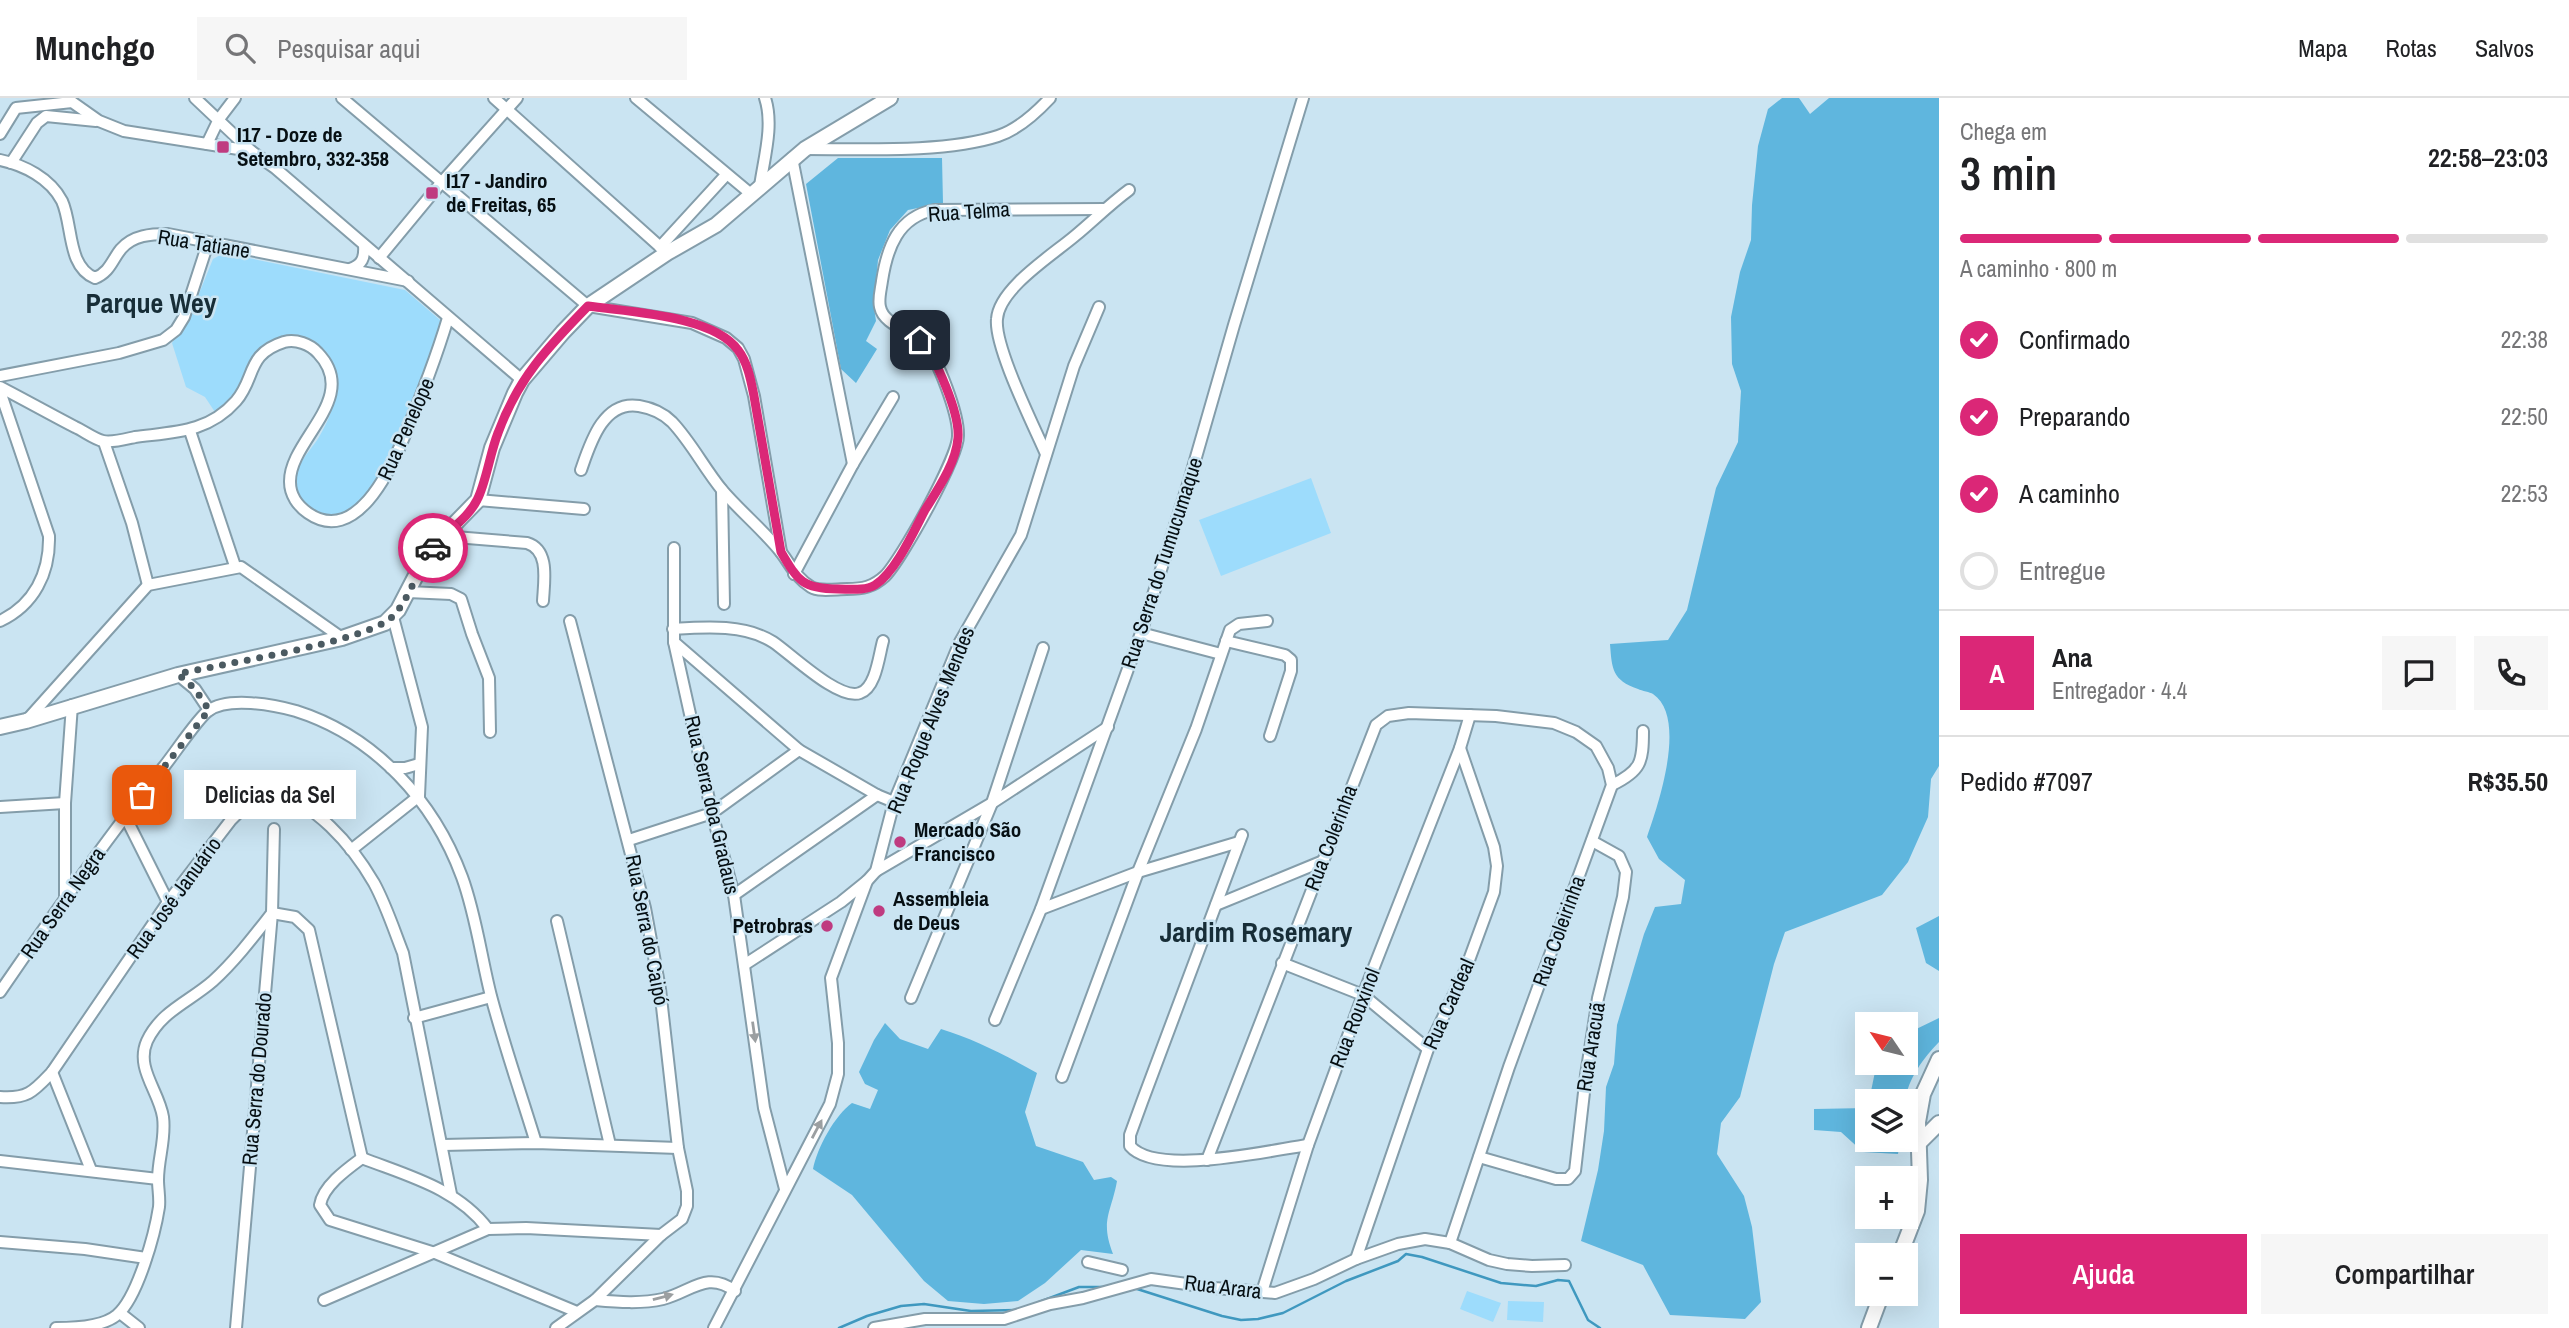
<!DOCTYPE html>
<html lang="pt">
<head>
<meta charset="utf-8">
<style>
	body { margin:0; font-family:"Archivo Narrow",sans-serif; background:#f6f6f6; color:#202124; height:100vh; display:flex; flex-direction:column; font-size:26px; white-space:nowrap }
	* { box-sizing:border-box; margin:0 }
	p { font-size:23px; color:#757577 }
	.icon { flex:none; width:38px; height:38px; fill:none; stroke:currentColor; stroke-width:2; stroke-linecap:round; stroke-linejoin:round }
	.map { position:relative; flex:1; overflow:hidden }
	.drawer { display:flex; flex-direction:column; background:#fff; width:630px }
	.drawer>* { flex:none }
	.needle { width:46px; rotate:305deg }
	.buttons { position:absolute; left:1855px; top:914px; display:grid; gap:14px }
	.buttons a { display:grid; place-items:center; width:63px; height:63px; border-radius:0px; background:#fff; box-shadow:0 7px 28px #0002; font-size:35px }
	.pin { position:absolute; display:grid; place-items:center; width:60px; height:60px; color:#fff; margin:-30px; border-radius:14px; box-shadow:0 4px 10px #0006 }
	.courier { position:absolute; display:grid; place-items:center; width:70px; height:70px; margin:-35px; border:5px solid #db2777; border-radius:50%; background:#fff; color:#222; box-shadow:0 2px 9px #0007 }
	.bubble { position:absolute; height:49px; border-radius:0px; background:#fff; box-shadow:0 7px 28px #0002; font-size:23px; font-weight:600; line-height:49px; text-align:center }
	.overview em { font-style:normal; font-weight:600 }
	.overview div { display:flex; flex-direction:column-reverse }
	.overview { display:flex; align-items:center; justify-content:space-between; height:119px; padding:0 21px }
	h1 { font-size:46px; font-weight:600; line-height:52px }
	.bar { display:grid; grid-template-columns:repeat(4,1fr); gap:10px 7px; align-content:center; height:84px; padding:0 21px }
	.bar i { height:9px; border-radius:5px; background:#e0e0e0 }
	.bar .on { background:#db2777 }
	.bar p { grid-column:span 4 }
	.line { display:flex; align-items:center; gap:18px; padding:0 21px; border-top:2px solid #e0e0e0 }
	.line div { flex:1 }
	.round { display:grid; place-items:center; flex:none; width:74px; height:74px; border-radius:0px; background:#f6f6f6 }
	ol { padding:0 21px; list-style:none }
	li { display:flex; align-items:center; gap:21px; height:77px }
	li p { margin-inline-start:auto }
	li .icon { padding:7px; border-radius:50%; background:#db2777; color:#fff; stroke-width:4 }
	li:last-child { color:#757577 }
	li i { width:38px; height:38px; border:4px solid #e0e0e0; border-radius:50% }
	.action { display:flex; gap:14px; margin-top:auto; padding:14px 21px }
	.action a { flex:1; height:80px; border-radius:0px; background:#db2777; color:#fff; font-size:28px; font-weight:600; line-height:80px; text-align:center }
	.action a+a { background:#f6f6f6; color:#202124 }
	header { display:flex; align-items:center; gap:42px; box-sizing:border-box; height:98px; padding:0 35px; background:#fff; border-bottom:2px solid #e0e0e0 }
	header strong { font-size:33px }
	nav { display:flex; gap:38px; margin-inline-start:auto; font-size:24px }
	.search { width:490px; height:63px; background:#f6f6f6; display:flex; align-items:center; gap:18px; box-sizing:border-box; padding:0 24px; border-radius:0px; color:#757577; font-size:26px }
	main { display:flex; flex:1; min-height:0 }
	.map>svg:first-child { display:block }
	.green { fill:#9ddcfc }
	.forest { fill:#5fb6de }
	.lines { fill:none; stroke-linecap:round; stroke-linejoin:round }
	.stream { stroke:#3f98bf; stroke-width:2.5 }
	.street-casing { stroke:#849daa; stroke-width:14 }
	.secondary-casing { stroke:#849daa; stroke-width:18 }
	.street { stroke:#fff; stroke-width:10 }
	.secondary { stroke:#fff; stroke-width:14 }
	.oneway { fill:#9b9fa1 }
	.done { stroke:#4b5a61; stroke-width:7; stroke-dasharray:0 12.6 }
	.route { stroke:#db2777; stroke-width:9 }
	.poi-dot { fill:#bf3b80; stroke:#cae4f2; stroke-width:2.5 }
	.labels { text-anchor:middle; stroke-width:5; stroke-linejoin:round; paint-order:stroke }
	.poi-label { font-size:21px; font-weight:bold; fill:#060f13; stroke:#cae4f2; text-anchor:start }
	.street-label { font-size:21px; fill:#060f13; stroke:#cae4f2 }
	.district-label { font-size:28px; font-weight:bold; fill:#172d37; stroke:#cae4f2 }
</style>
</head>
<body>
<header>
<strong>Munchgo</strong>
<div class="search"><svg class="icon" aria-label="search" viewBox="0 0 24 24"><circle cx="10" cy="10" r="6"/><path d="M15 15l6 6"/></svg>Pesquisar aqui</div>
<nav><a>Mapa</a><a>Rotas</a><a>Salvos</a></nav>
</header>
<main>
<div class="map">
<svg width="1939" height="1230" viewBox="0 0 1939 1230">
	<rect width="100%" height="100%" fill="#cae4f2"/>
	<g class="green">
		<path d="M224 155 405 192 440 222 441 227C425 272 411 318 390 361 386 370 382 382 376 390 362 407 340 425 317 414 306 408 298 399 296 386 294 367 310 354 319 339 335 312 349 271 319 247 298 231 269 238 253 258 247 265 245 273 242 281 236 295 226 305 215 314L205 299 186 289 172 245 194 208 213 161Z"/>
		<polygon points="1311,380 1331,435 1221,478 1199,422"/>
		<polygon points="1467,1193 1501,1205 1493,1224 1460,1211"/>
		<polygon points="1508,1203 1544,1204 1543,1224 1507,1222"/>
	</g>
	<g class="forest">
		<path d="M1782 0H1799L1810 16 1829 0H1939V668L1931 681 1928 719 1908 764 1882 797 1785 834 1774 866 1740 999 1721 1025 1717 1056 1744 1098 1752 1129 1761 1204 1745 1221 1670 1217 1643 1167 1581 1143 1598 1072 1604 1033 1606 989 1614 966 1617 927 1644 836 1655 809 1681 806 1685 782 1659 761 1647 739C1658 707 1688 620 1653 596 1650 594 1642 593 1638 591 1612 582 1612 571 1610 546L1668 542 1687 512 1716 390 1738 344 1741 293 1732 266 1731 219 1740 174 1751 142 1752 107 1758 48 1768 11Z"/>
		<polygon points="838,60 942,60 943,105 908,112 890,132 878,162 874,209 876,223 866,243 877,251 856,285 841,271 806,86"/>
		<polygon points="1939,818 1939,873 1926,865 1916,830"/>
		<path d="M1939 920V944C1924 959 1908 981 1905 1003H1869L1877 964H1906V936Z"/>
		<path d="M885 925 900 941 928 951 941 931C974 941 1007 958 1037 975L1025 1014 1036 1048 1083 1064 1094 1082 1111 1079 1117 1083C1111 1116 1100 1122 1113 1156L1081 1152 1045 1185 1018 1203 984 1206 948 1203 924 1183 852 1097 813 1071C817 1050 835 1017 852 1005L870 1011 878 992 865 986 859 974 874 942Z"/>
		<polygon points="1867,1010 1867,1041 1900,1041 1898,1056 1863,1054 1841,1034 1814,1032 1814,1011"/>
	</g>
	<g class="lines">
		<g class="stream">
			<polyline points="1134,1190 1222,1218 1241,1222 1258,1221 1283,1215 1346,1183 1398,1163 1406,1156 1422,1159 1501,1185 1536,1188 1558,1182 1569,1183 1588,1222 1600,1230"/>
			<polyline points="1039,1204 1079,1189 1106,1189"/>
			<polyline points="839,1230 867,1218 901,1208 924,1206 971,1213 1016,1212"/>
		</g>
		<defs>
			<g id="street">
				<polyline points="195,0 251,53 207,46 219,21 235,0"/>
				<polyline points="342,0 588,208 692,225 726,240 738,250 744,261 754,298 781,454"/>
				<polyline points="494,0 667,155"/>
				<polyline points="636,0 751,96"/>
				<polyline points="0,36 16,10 72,4 99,23 124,33 207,46"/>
				<path d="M805 51C862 51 946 55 998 38 1019 31 1036 15 1050 0"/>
				<polyline points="251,53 275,70 522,282"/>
				<polyline points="792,60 853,366"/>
				<path d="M0 62C24 67 50 80 62 103 73 127 67 169 95 180 110 174 112 162 121 151 133 137 151 136 168 136L408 183"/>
				<polyline points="11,65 37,25 46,18 96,23"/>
				<path d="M760 88C764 60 774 27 765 0"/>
				<polyline points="660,149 726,77"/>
				<polyline points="379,160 441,85 517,0"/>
				<path d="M350 171C362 167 365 160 364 147"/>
				<polyline points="0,278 119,255 163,242 176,232 184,219 208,145"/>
				<path d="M0 289C25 302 50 316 75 329 84 333 94 341 103 343 112 345 126 341 135 339 173 334 208 335 236 303 256 280 246 256 284 244 296 241 310 246 318 255 361 300 289 342 290 384 290 397 298 408 308 415 355 448 390 373 404 339 421 299 436 260 448 220"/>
				<path d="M0 293 49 438C50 475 34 507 0 523"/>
				<polyline points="190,333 235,468"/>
				<polyline points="104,344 132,425 148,487"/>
				<path d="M1046 356C1034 328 994 249 997 221 999 190 1054 156 1076 137 1094 122 1110 106 1129 92"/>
				<path d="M581 372C590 346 603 302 639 308 651 310 663 315 672 324 691 344 704 370 722 392 740 413 762 431 780 453 791 467 795 479 811 489 819 494 836 491 847 491 863 491 873 489 885 478 901 462 958 360 958 338 959 317 938 261 924 245 912 232 884 228 880 209 878 201 881 191 882 183 887 150 898 119 934 112L1105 111"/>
				<polyline points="722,392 724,506"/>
				<polyline points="478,402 584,411"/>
				<path d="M443 438 527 445C550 452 544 483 543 503"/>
				<polyline points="674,450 674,544 712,715 734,797 764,1010 785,1091"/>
				<polyline points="794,476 853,366 893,299"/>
				<polyline points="408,494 451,496 461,501 472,536 489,580 490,634"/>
				<polyline points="393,519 422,629 419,698"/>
				<path d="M673 531C705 529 745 526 773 544 791 556 839 603 860 595 876 590 879 557 883 543"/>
				<polyline points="1141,535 1221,556"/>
				<polyline points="1226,543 1285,557 1291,562 1291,573 1270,638"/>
				<polyline points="674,544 799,652 877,697 894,704"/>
				<polyline points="178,577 195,591 209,612"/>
				<polyline points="27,622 148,487 241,469 342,540"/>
				<polyline points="391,670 405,670 419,666"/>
				<path d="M1612 687C1641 673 1643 664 1643 633"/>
				<polyline points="0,709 65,705"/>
				<polyline points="125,718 168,804"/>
				<path d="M1242 737 1142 1004 1130 1037V1048C1156 1079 1271 1052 1308 1047"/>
				<polyline points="629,742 712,715 799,652"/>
				<polyline points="351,752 419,698"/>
				<polyline points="876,773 992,705 1108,629"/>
				<polyline points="734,797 877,697"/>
				<polyline points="65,800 65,705 72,607"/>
				<polyline points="1216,807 1323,763"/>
				<polyline points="1041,811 1138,774 1239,744"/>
				<polyline points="272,815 295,819 309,832 362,1060"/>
				<polyline points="557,823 610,1047"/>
				<polyline points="1282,865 1363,897 1428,951"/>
				<polyline points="744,867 841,804 867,783"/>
				<path d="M0 894C52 818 105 743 162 671 173 658 197 621 208 613 228 598 274 607 296 613 375 638 434 703 462 779 476 817 481 859 491 898 504 947 521 996 536 1045"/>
				<polyline points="911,900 992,705 1043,550"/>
				<polyline points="414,920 491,899"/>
				<polyline points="995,922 1041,811 1141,535 1190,380 1234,227 1303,0"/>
				<polyline points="52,974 91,1072"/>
				<polyline points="1062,979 1138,774 1196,631 1230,532 1239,526 1267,523"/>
				<path d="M0 999C28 1001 34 993 52 974L168 804 231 722 253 700 270 693C314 703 352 747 374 785 386 807 394 832 403 855L451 1096"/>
				<polyline points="443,1047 536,1045 678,1050"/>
				<polyline points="1479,1059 1556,1081 1568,1081 1575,1073 1586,977 1598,900 1623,799 1626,774 1619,758 1592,743"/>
				<path d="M362 1060C347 1071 323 1088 320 1107L330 1122 435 1155 577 1214"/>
				<path d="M362 1060C408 1078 457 1090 488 1131"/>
				<polyline points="1207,1062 1376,627 1388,618 1409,615 1496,618 1554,625 1576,634 1596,648 1608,670 1612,687 1509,969 1450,1145"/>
				<polyline points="0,1063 158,1081"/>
				<polyline points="0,1144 85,1151 146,1160"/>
				<polyline points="1356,1161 1428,951 1465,873 1494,794 1497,768 1494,749 1460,650"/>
				<polyline points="1088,1164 1122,1172"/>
				<polyline points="1262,1194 1308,1047 1363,897 1460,650 1470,617"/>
				<polyline points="324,1202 488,1131 526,1130 661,1137"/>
				<path d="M595 1202C618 1204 641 1206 663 1201 691 1194 707 1172 735 1193"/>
				<polyline points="120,1215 139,1230"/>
				<path d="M56 1230C74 1230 103 1229 117 1217 138 1199 155 1135 159 1109 160 1100 158 1091 158 1082 158 1060 166 1041 163 1019 159 993 135 970 147 943 161 913 189 904 213 883 235 863 254 838 272 815"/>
				<polyline points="236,1230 272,815 274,731"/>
				<polyline points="556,1230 595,1202 661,1137 682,1121 687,1108 687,1093 678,1050 660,891 645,810 570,523"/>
				<polyline points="714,1230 830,1006 838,976 838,945 831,880 867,783 876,773 894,704 960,544 1021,437 1074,268 1099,209"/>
				<polyline points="874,1230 925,1221 1004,1221 1050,1206 1083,1200 1151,1181 1215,1190 1275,1195 1314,1181 1356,1161 1398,1146 1425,1141 1450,1145 1489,1162 1507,1166 1532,1168 1565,1167"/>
			</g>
			<g id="secondary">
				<polyline points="0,629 26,623 178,577 342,540 385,525 398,512 424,462 437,444 478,402 492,350 515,295 522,282 563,234 588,208 667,155 716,127 805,51 890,0"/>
				<polyline points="1917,1047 1939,1025"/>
				<polyline points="1900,1157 1917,1113 1920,1082 1918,1024 1923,996 1939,961"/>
				<polyline points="1869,1230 1882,1195"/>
			</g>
		</defs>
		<use href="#street" class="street-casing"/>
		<use href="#secondary" class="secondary-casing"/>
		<use href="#street" class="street"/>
		<use href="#secondary" class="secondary"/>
	</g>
	<defs><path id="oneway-solid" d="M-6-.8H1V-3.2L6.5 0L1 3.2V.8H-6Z" transform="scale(1.75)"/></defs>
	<g class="oneway">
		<use href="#oneway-solid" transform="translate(754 934) rotate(82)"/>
		<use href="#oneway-solid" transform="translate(817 1031) rotate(-62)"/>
		<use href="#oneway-solid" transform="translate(663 1199) rotate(-15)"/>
	</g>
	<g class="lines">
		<path class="done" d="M142 697 209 612 195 591 178 576C220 566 367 544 392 519 409 503 417 471 433 450"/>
		<path class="route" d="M433 450C446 433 467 422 477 402 486 385 490 355 498 335 518 280 548 249 588 208 628 214 713 217 738 252 748 265 751 283 754 298L781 454C798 483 803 491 838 491 850 491 865 493 875 487 895 475 914 433 925 412 938 391 956 365 958 340 960 316 936 259 920 242"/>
	</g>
	<g class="poi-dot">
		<rect x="216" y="42" width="14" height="14" rx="3.5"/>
		<rect x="425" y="88" width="14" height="14" rx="3.5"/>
		<circle cx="900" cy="744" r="7"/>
		<circle cx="879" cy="813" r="7"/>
		<circle cx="827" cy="828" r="7"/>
	</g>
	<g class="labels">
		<g class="poi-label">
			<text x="237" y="44">I17 - Doze de<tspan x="237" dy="24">Setembro, 332-358</tspan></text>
			<text x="446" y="90">I17 - Jandiro<tspan x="446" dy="24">de Freitas, 65</tspan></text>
			<text x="914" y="739">Mercado São<tspan x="914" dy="24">Francisco</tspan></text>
			<text x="893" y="808">Assembleia<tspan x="893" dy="24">de Deus</tspan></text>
			<text x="813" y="835" text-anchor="end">Petrobras</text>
		</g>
		<g class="street-label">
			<text transform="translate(969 114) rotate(-4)" y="7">Rua Telma</text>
			<text transform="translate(204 146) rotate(9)" y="7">Rua Tatiane</text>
			<text transform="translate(406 331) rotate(-66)" y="7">Rua Penelope</text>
			<text transform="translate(1162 465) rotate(-72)" y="7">Rua Serra do Tumucumaque</text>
			<text transform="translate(931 622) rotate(-68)" y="7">Rua Roque Alves Mendes</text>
			<text transform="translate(712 707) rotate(77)" y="7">Rua Serra doa Gradaus</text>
			<text transform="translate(1331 740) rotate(-69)" y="7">Rua Colerinha</text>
			<text transform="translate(174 800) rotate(-54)" y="7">Rua José Januário</text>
			<text transform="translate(63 805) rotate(-55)" y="7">Rua Serra Negra</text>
			<text transform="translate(647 832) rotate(79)" y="7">Rua Serra do Caipó</text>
			<text transform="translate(1559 833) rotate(-70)" y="7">Rua Coleirinha</text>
			<text transform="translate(1449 906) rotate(-66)" y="7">Rua Cardeal</text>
			<text transform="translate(1355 920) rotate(-69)" y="7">Rua Rouxinol</text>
			<text transform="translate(1591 949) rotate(-81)" y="7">Rua Aracuã</text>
			<text transform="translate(257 981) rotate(-85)" y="7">Rua Serra do Dourado</text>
			<text transform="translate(1223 1189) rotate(7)" y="7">Rua Arara</text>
		</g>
		<g class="district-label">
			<text x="151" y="215">Parque Wey</text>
			<text x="1256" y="844">Jardim Rosemary</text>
		</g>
	</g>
</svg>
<div class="buttons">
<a><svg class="needle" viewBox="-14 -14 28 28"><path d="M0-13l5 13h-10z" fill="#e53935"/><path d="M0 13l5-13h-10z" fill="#757577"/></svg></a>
<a><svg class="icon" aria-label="layers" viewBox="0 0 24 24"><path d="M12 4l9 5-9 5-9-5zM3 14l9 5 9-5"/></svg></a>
<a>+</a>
<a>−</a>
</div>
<div class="pin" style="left:142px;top:697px;background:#ea580c"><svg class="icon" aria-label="bag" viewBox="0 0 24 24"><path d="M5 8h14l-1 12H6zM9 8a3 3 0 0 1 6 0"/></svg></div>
<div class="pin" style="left:920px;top:242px;background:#1f2937"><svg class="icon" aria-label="home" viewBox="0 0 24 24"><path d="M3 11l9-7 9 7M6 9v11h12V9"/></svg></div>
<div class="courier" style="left:433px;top:450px"><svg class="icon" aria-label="car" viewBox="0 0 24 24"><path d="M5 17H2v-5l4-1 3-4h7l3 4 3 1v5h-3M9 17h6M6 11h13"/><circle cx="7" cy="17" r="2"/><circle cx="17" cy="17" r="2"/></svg></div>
<div class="bubble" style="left:184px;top:672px;width:172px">Delicias da Sel</div>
</div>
<section class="drawer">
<div class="overview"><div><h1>3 min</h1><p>Chega em</p></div><em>22:58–23:03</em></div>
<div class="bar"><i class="on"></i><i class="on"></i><i class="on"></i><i></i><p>A caminho · 800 m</p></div>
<ol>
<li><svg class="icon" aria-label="check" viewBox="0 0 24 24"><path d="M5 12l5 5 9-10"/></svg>Confirmado<p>22:38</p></li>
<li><svg class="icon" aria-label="check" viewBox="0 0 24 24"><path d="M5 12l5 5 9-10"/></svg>Preparando<p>22:50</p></li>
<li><svg class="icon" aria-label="check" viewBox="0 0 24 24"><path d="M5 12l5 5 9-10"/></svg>A caminho<p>22:53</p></li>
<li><i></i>Entregue</li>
</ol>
<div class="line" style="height:126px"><b class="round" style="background:#db2777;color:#fff">A</b><div><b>Ana</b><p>Entregador · 4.4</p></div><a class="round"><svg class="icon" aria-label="chat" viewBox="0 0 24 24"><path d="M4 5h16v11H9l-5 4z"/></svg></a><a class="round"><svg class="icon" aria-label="phone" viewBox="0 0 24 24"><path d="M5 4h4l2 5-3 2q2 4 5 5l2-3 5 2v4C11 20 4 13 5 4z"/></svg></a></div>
<div class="line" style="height:91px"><div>Pedido #7097</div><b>R$35.50</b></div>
<div class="action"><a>Ajuda</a><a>Compartilhar</a></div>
</section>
</main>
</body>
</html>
